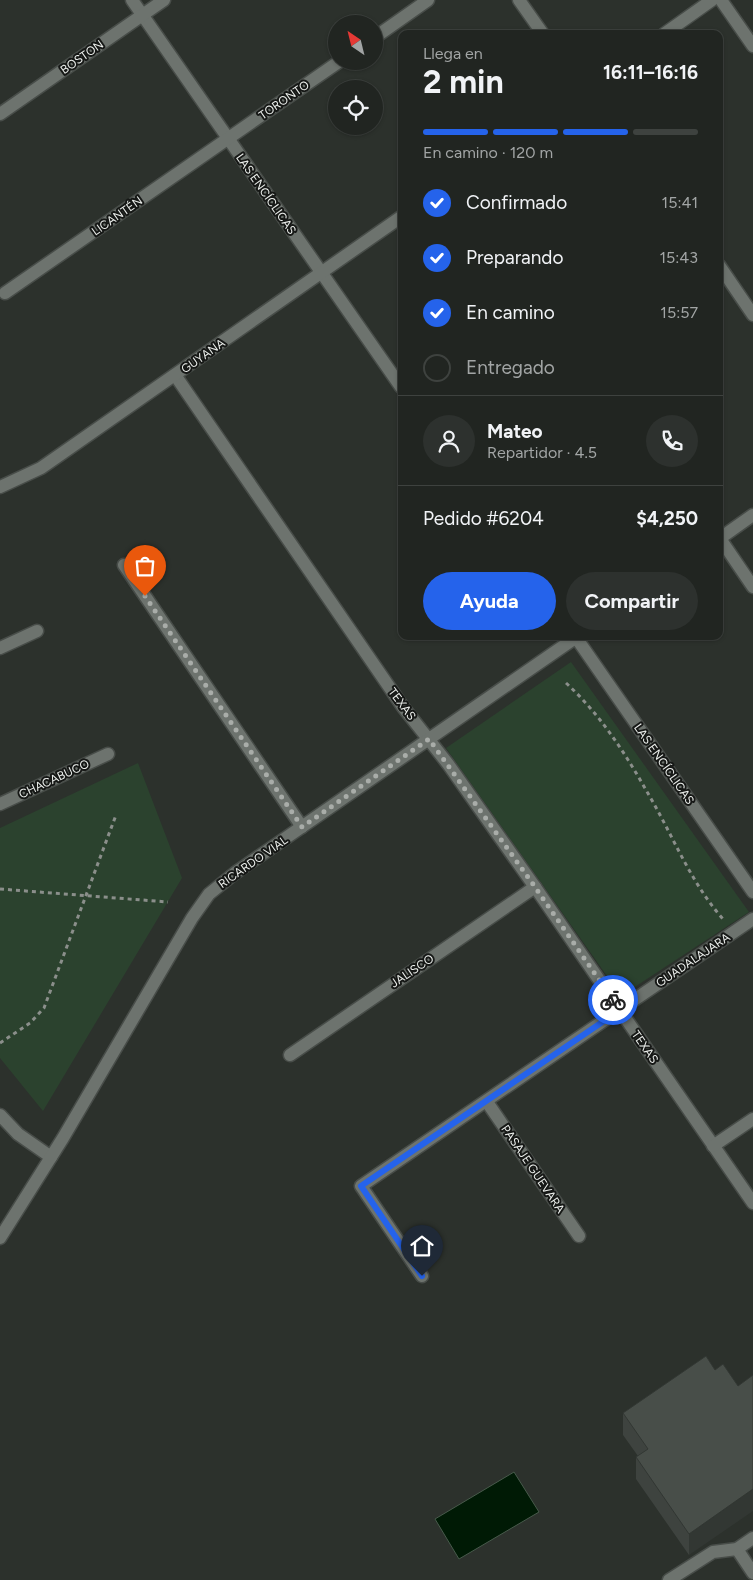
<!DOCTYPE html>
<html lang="es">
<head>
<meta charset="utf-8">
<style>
	body { margin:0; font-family:Figtree,sans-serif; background:#2d312e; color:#f1f3f6; height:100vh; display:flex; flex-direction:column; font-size:19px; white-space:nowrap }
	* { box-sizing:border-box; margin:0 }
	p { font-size:16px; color:#a2a5a5 }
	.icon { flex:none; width:28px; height:28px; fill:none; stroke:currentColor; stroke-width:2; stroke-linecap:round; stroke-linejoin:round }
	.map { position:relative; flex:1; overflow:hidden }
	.details { position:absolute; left:398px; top:30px; width:325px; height:610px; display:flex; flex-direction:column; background:#212521; border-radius:10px; box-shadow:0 1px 4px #0004,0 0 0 1px #3e423f }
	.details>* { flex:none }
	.needle { width:32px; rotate:325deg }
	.tools { position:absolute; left:328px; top:15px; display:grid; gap:10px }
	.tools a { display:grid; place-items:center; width:55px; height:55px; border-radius:50%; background:#212521; box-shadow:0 1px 4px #0004,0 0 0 1px #3e423f; font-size:25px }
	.pin { position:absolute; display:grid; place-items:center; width:42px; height:42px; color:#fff; margin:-51px -21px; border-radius:50% 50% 50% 0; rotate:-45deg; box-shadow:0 0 5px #0007 }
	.pin .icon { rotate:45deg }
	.courier { position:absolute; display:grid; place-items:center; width:50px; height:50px; margin:-25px; border:4px solid #2563eb; border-radius:50%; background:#fff; color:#222; box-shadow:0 1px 6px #0007 }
	.summary em { font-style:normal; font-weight:700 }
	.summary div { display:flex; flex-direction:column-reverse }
	.summary { display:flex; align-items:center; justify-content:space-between; height:85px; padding:0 25px }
	h1 { font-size:32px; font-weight:700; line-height:38px }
	.bar { display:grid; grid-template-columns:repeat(4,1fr); gap:8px 5px; align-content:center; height:60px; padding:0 25px }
	.bar i { height:6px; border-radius:4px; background:#3e423f }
	.bar .selected { background:#2563eb }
	.bar p { grid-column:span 4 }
	.line { display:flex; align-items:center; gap:12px; padding:0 25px; border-top:1px solid #3e423f }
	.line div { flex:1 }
	.round { display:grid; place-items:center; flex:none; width:52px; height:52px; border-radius:26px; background:#2d312e }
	ol { padding:0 25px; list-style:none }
	li { display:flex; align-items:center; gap:15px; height:55px }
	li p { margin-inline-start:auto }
	li .icon { padding:5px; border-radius:50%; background:#2563eb; color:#fff; stroke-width:4 }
	li:last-child { color:#a2a5a5 }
	li i { width:28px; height:28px; border:2px solid #3e423f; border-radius:50% }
	.button { display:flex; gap:10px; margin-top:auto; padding:10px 25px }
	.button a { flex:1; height:58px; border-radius:30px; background:#2563eb; color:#fff; font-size:20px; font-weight:700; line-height:58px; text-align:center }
	.button a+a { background:#2d312e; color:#f1f3f6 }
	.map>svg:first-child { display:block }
	.green { fill:#2b422e }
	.water { fill:#001a05; stroke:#475a4b }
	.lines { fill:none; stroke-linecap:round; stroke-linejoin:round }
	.minor-casing { stroke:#484d49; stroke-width:15 }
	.path { stroke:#8b8f8b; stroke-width:3; stroke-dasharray:4 4; stroke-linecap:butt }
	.minor { stroke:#6d736e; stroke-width:12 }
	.wall { fill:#3e433f }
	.shaded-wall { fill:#323733 }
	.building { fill:#484e49; stroke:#323733 }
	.done { stroke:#a9ada9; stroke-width:5; stroke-dasharray:0 9 }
	.route { stroke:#2563eb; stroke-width:6 }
	.labels { text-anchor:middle; stroke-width:4; stroke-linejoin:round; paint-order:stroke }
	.street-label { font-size:12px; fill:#edf0ed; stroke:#161816 }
</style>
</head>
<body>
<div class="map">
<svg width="753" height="1580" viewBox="0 0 753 1580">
	<rect width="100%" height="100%" fill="#2c312c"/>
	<g class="green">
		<polygon points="571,662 749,912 621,996 446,748"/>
		<polygon points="138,763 182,878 43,1111 0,1058 0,828"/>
	</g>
	<polygon class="water" points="514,1472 539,1512 459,1559 435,1519"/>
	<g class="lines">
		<defs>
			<g id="minor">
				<polyline points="132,0 401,387"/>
				<polyline points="519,0 543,34"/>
				<polyline points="721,0 753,46"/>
				<polyline points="664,34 712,0"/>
				<polyline points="374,38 428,0"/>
				<polyline points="0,114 164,0"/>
				<polyline points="719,265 753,315"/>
				<polyline points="5,293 340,61"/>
				<polyline points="175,375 403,707 448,764 535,887 753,1203"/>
				<polyline points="0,487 41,468 401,217"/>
				<polyline points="719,537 753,587"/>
				<polyline points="719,539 753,515"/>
				<polyline points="124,565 302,827"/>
				<polyline points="575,636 753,892"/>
				<polyline points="0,648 37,631"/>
				<polyline points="0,804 108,754"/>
				<polyline points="290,1055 535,887"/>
				<polyline points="487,1102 579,1236"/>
				<polyline points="0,1115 18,1134 51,1157"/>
				<polyline points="713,1146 753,1119"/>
				<polyline points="0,1238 63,1138 192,918 209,894 235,873 578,636"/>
				<polyline points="422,1276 361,1186 753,919"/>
				<polyline points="737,1549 753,1573"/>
				<polyline points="669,1580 713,1552 737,1549 753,1538"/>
			</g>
		</defs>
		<use href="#minor" class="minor-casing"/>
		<g class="path">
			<path d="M566 683C601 715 627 756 650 797 674 838 691 883 723 919"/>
			<polyline points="0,889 168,902"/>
			<polyline points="0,1043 30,1023 44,1008 116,815"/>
		</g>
		<use href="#minor" class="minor"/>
	</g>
	<polygon class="wall" points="715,1370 738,1386 689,1555 636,1479 636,1457 638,1456 623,1435 623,1413"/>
	<polygon class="shaded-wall" points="753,1489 753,1511 689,1555 689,1534"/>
	<polygon class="building" points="706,1356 715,1370 723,1364 738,1386 753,1375 753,1489 689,1534 636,1457 648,1449 623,1413"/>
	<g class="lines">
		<polyline class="done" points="145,596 302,827 429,739 535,887 613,1000"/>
		<polyline class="route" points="422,1276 361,1186 620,1010 613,1000"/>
	</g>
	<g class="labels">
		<g class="street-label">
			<text transform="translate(82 57) rotate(-35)" y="4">BOSTON</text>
			<text transform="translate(284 100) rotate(-35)" y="4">TORONTO</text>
			<text transform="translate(266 194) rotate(55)" y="4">LAS ENCÍCLICAS</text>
			<text transform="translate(117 216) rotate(-35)" y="4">LICANTÉN</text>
			<text transform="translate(203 356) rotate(-35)" y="4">GUYANA</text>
			<text transform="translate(402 704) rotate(53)" y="4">TEXAS</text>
			<text transform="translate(664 764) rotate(55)" y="4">LAS ENCÍCLICAS</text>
			<text transform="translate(54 779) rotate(-25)" y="4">CHACABUCO</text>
			<text transform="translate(253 862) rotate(-35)" y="4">RICARDO VIAL</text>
			<text transform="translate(693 960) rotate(-34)" y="4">GUADALAJARA</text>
			<text transform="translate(412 971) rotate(-34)" y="4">JALISCO</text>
			<text transform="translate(645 1047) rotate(55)" y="4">TEXAS</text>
			<text transform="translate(533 1169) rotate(56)" y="4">PASAJE GUEVARA</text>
		</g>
	</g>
</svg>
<div class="tools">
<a><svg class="needle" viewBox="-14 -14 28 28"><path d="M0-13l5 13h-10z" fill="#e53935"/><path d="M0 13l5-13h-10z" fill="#a2a5a5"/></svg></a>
<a><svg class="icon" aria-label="locate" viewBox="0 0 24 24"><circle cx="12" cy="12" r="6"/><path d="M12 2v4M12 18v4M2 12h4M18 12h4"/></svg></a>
</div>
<div class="pin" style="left:145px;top:596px;background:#ea580c"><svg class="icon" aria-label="bag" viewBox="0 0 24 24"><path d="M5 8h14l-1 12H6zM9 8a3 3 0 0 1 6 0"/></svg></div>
<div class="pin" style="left:422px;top:1276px;background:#1f2937"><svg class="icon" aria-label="home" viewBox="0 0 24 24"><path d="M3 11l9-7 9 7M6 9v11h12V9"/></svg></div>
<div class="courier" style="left:613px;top:1000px"><svg class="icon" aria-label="bike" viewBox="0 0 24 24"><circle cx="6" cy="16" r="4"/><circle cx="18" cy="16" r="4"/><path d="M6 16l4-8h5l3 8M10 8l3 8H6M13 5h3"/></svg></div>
<section class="details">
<div class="summary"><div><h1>2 min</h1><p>Llega en</p></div><em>16:11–16:16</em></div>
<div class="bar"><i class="selected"></i><i class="selected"></i><i class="selected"></i><i></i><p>En camino · 120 m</p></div>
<ol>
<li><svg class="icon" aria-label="check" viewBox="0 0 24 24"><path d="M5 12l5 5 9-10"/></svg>Confirmado<p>15:41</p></li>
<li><svg class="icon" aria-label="check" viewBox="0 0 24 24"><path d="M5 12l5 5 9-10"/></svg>Preparando<p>15:43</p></li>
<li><svg class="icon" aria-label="check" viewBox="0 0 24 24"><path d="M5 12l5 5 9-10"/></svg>En camino<p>15:57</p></li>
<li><i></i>Entregado</li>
</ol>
<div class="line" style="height:90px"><a class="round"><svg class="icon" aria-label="person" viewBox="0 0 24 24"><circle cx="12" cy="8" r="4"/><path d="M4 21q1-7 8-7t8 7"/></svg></a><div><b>Mateo</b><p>Repartidor · 4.5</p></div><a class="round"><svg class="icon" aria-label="phone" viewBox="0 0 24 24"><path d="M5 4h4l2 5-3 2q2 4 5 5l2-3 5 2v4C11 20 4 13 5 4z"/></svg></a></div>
<div class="line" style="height:65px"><div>Pedido #6204</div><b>$4,250</b></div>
<div class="button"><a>Ayuda</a><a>Compartir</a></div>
</section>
</div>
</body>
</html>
